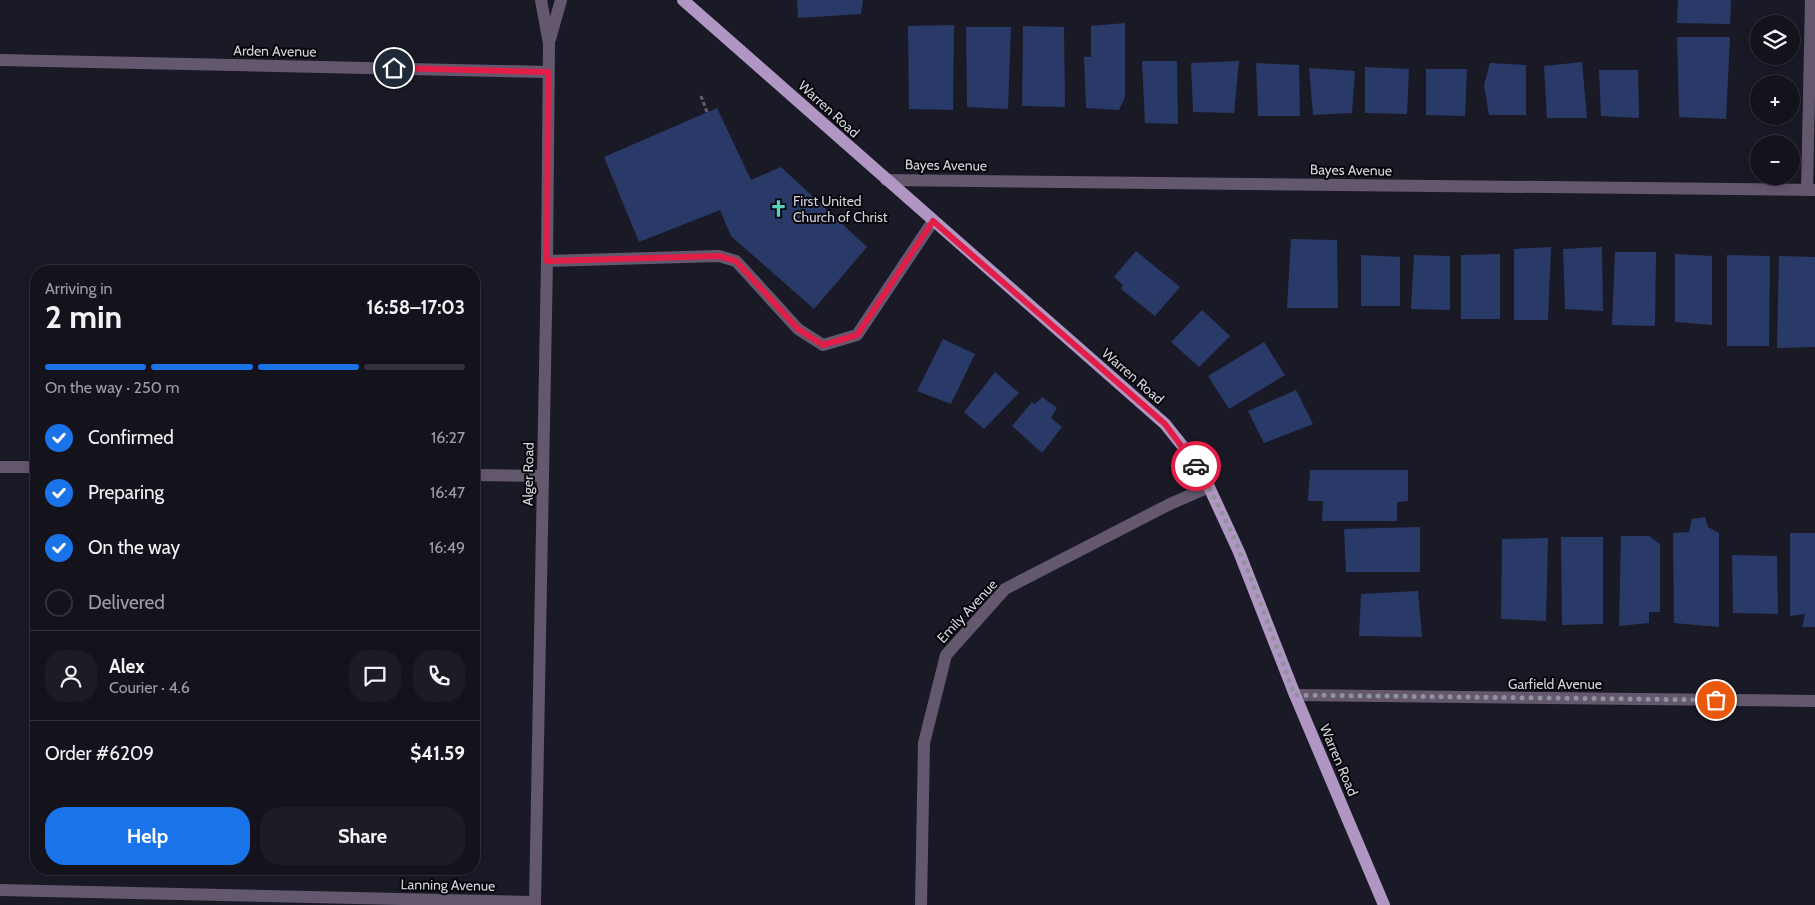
<!DOCTYPE html>
<html lang="en">
<head>
<meta charset="utf-8">
<style>
	body { margin:0; font-family:Cabin,sans-serif; background:#1d1c25; color:#f1f3f6; height:100vh; display:flex; flex-direction:column; font-size:19px; white-space:nowrap }
	* { box-sizing:border-box; margin:0 }
	p { font-size:16px; color:#9d9ea3 }
	.icon { flex:none; width:28px; height:28px; fill:none; stroke:currentColor; stroke-width:2; stroke-linecap:round; stroke-linejoin:round }
	.map { position:relative; flex:1; overflow:hidden }
	.side { position:absolute; left:30px; top:265px; width:450px; height:610px; display:flex; flex-direction:column; background:#14131c; border-radius:20px; box-shadow:0 2px 8px #0003,0 0 0 1px #33323b }
	.side>* { flex:none }
	.tools { position:absolute; left:1750px; top:15px; display:grid; gap:10px }
	.tools a { display:grid; place-items:center; width:50px; height:50px; border-radius:50%; background:#14131c; box-shadow:0 2px 8px #0003,0 0 0 1px #33323b; font-size:25px }
	.pin { position:absolute; display:grid; place-items:center; width:42px; height:42px; color:#fff; margin:-21px; border:2px solid #fff; border-radius:50%; box-shadow:0 1px 5px #0007 }
	.courier { position:absolute; display:grid; place-items:center; width:50px; height:50px; margin:-25px; border:4px solid #e11d48; border-radius:50%; background:#fff; color:#222; box-shadow:0 1px 6px #0007 }
	.overview em { font-style:normal; font-weight:700 }
	.overview div { display:flex; flex-direction:column-reverse }
	.overview { display:flex; align-items:center; justify-content:space-between; height:85px; padding:0 15px }
	h1 { font-size:32px; font-weight:700; line-height:38px }
	.bar { display:grid; grid-template-columns:repeat(4,1fr); gap:8px 5px; align-content:center; height:60px; padding:0 15px }
	.bar i { height:6px; border-radius:4px; background:#33323b }
	.bar .on { background:#1a73e8 }
	.bar p { grid-column:span 4 }
	.line { display:flex; align-items:center; gap:12px; padding:0 15px; border-top:1px solid #33323b }
	.line div { flex:1 }
	.round { display:grid; place-items:center; flex:none; width:52px; height:52px; border-radius:20px; background:#1d1c25 }
	ol { padding:0 15px; list-style:none }
	li { display:flex; align-items:center; gap:15px; height:55px }
	li p { margin-inline-start:auto }
	li .icon { padding:5px; border-radius:50%; background:#1a73e8; color:#fff; stroke-width:4 }
	li:last-child { color:#9d9ea3 }
	li i { width:28px; height:28px; border:2px solid #33323b; border-radius:50% }
	.button { display:flex; gap:10px; margin-top:auto; padding:10px 15px }
	.button a { flex:1; height:58px; border-radius:20px; background:#1a73e8; color:#fff; font-size:20px; font-weight:700; line-height:58px; text-align:center }
	.button a+a { background:#1d1c25; color:#f1f3f6 }
	.map>svg:first-child { display:block }
	.building { fill:#2a3a68 }
	.lines { fill:none; stroke-linecap:round; stroke-linejoin:round }
	.path { stroke:#61616c; stroke-width:3; stroke-dasharray:4 2.5; stroke-linecap:butt }
	.minor { stroke:#64586e; stroke-width:12 }
	.major { stroke:#b096c3; stroke-width:12 }
	.done { stroke:#92929c; stroke-width:5; stroke-dasharray:0 9 }
	.route { stroke:#e11d48; stroke-width:6 }
	.labels { text-anchor:middle; stroke-width:4; stroke-linejoin:round; paint-order:stroke }
	.street-label { font-size:14px; fill:#d3d3dc; stroke:#06050a }
	.poi-label { font-size:14px; fill:#d3d3dc; stroke:#06050a; text-anchor:start }
</style>
</head>
<body>
<div class="map">
<svg width="1815" height="905" viewBox="0 0 1815 905">
	<rect width="100%" height="100%" fill="#1a1926"/>
	<g class="building">
		<polygon points="797,0 863,0 861,14 798,18"/>
		<polygon points="1678,0 1731,0 1730,24 1677,23"/>
		<polygon points="1125,23 1125,97 1119,110 1086,108 1084,57 1091,57 1091,26"/>
		<polygon points="954,25 953,110 909,109 908,26"/>
		<polygon points="1023,26 1064,27 1065,107 1022,106"/>
		<polygon points="966,27 1011,27 1008,109 967,107"/>
		<polygon points="1677,37 1730,37 1726,119 1679,117"/>
		<polygon points="1142,61 1177,61 1178,124 1145,123"/>
		<polygon points="1239,61 1234,113 1193,112 1191,63"/>
		<polygon points="1582,62 1587,118 1547,118 1544,66"/>
		<polygon points="1256,63 1299,65 1300,116 1258,116"/>
		<polygon points="1490,63 1526,65 1526,115 1489,115 1484,85"/>
		<polygon points="1365,67 1409,69 1407,114 1365,113"/>
		<polygon points="1309,68 1355,71 1352,113 1313,115"/>
		<polygon points="1426,69 1467,69 1465,116 1426,115"/>
		<polygon points="1599,70 1638,70 1639,118 1601,116"/>
		<polygon points="717,108 751,180 781,167 867,247 814,309 731,236 720,210 639,242 604,157"/>
		<polygon points="1291,239 1337,240 1338,308 1287,308"/>
		<polygon points="1551,247 1548,320 1514,320 1514,249"/>
		<polygon points="1602,247 1603,311 1565,309 1563,249"/>
		<polygon points="1136,251 1180,287 1155,316 1121,289 1123,285 1114,277"/>
		<polygon points="1615,252 1656,252 1655,326 1612,325"/>
		<polygon points="1500,254 1500,319 1461,319 1461,255"/>
		<polygon points="1675,254 1712,256 1712,325 1675,322"/>
		<polygon points="1361,255 1400,257 1400,306 1361,306"/>
		<polygon points="1414,255 1450,256 1450,310 1411,309"/>
		<polygon points="1727,255 1770,256 1769,346 1727,346"/>
		<polygon points="1779,256 1815,257 1815,347 1777,348"/>
		<polygon points="1202,310 1230,336 1199,367 1171,342"/>
		<polygon points="943,339 975,354 951,404 917,391"/>
		<polygon points="1264,342 1285,375 1229,409 1208,376"/>
		<polygon points="995,372 1019,393 984,429 964,412"/>
		<polygon points="1296,390 1313,424 1264,443 1248,411"/>
		<polygon points="1042,397 1057,408 1051,418 1062,427 1042,453 1012,426 1032,402 1035,404"/>
		<polygon points="1310,470 1408,470 1408,501 1397,502 1397,521 1322,521 1323,501 1308,501"/>
		<polygon points="1705,517 1708,527 1719,533 1719,627 1674,623 1673,533 1689,532 1692,519"/>
		<polygon points="1420,527 1420,572 1346,572 1344,529"/>
		<polygon points="1790,533 1815,533 1815,627 1802,627 1805,614 1790,616"/>
		<polygon points="1621,536 1649,536 1660,544 1660,612 1649,612 1649,623 1619,626"/>
		<polygon points="1561,537 1603,537 1603,624 1562,625"/>
		<polygon points="1548,538 1546,621 1501,619 1502,539"/>
		<polygon points="1732,555 1777,556 1778,614 1733,613"/>
		<polygon points="1418,591 1422,637 1359,636 1361,594"/>
	</g>
	<g class="lines">
		<polyline class="path" points="701,96 707,112"/>
		<g class="minor">
			<polyline points="550,39 561,0"/>
			<polyline points="0,60 548,72"/>
			<polyline points="886,180 1815,190"/>
			<polyline points="1807,190 1811,0"/>
			<polyline points="547,261 719,256 736,261 798,329 823,345 857,335 933,221"/>
			<polyline points="0,467 36,467"/>
			<polyline points="474,475 543,476"/>
			<polyline points="1295,695 1815,701"/>
			<polyline points="0,890 535,902"/>
			<polyline points="535,905 547,261 549,44 541,0"/>
			<polyline points="921,905 924,743 946,655 1005,589 1170,504 1209,487"/>
		</g>
		<polyline class="major" points="683,0 1165,424 1189,454 1209,487 1239,552 1295,695 1384,905"/>
	</g>
	<g class="lines">
		<path class="done" d="M1196 466C1240 536 1265 619 1295 695L1716 700"/>
		<polyline class="route" points="394,68 548,72 547,261 719,256 736,261 798,329 823,345 857,335 933,221 1165,424 1196,466"/>
	</g>
	<defs>
		<symbol id="church-bare" viewBox="-9 -9 18 18"><path d="M-1.2-6h2.4v3.5h3.3v2.4h-3.3V6h-2.4V-.1h-3.3v-2.4h3.3Z" fill="#5bcebc" stroke="#06050a" stroke-width="2.5" paint-order="stroke"/></symbol>
	</defs>
	<g fill-rule="evenodd">
		<use href="#church-bare" x="766" y="196" width="25" height="25"/>
	</g>
	<g class="labels">
		<g class="street-label">
			<text transform="translate(275 51) rotate(1)" y="5">Arden Avenue</text>
			<text transform="translate(829 109) rotate(42)" y="5">Warren Road</text>
			<text transform="translate(946 165) rotate(1)" y="5">Bayes Avenue</text>
			<text transform="translate(1351 170) rotate(1)" y="5">Bayes Avenue</text>
			<text transform="translate(1133 376) rotate(41)" y="5">Warren Road</text>
			<text transform="translate(528 474) rotate(-89)" y="5">Alger Road</text>
			<text transform="translate(967 611) rotate(-47)" y="5">Emily Avenue</text>
			<text x="1555" y="689">Garfield Avenue</text>
			<text transform="translate(1339 760) rotate(67)" y="5">Warren Road</text>
			<text transform="translate(448 885) rotate(1)" y="5">Lanning Avenue</text>
		</g>
		<g class="poi-label">
			<text x="793" y="206">First United<tspan x="793" dy="16">Church of Christ</tspan></text>
		</g>
	</g>
</svg>
<div class="tools">
<a><svg class="icon" aria-label="layers" viewBox="0 0 24 24"><path d="M12 4l9 5-9 5-9-5zM3 14l9 5 9-5"/></svg></a>
<a>+</a>
<a>−</a>
</div>
<div class="pin" style="left:1716px;top:700px;background:#ea580c"><svg class="icon" aria-label="bag" viewBox="0 0 24 24"><path d="M5 8h14l-1 12H6zM9 8a3 3 0 0 1 6 0"/></svg></div>
<div class="pin" style="left:394px;top:68px;background:#1f2937"><svg class="icon" aria-label="home" viewBox="0 0 24 24"><path d="M3 11l9-7 9 7M6 9v11h12V9"/></svg></div>
<div class="courier" style="left:1196px;top:466px"><svg class="icon" aria-label="car" viewBox="0 0 24 24"><path d="M5 17H2v-5l4-1 3-4h7l3 4 3 1v5h-3M9 17h6M6 11h13"/><circle cx="7" cy="17" r="2"/><circle cx="17" cy="17" r="2"/></svg></div>
<section class="side">
<div class="overview"><div><h1>2 min</h1><p>Arriving in</p></div><em>16:58–17:03</em></div>
<div class="bar"><i class="on"></i><i class="on"></i><i class="on"></i><i></i><p>On the way · 250 m</p></div>
<ol>
<li><svg class="icon" aria-label="check" viewBox="0 0 24 24"><path d="M5 12l5 5 9-10"/></svg>Confirmed<p>16:27</p></li>
<li><svg class="icon" aria-label="check" viewBox="0 0 24 24"><path d="M5 12l5 5 9-10"/></svg>Preparing<p>16:47</p></li>
<li><svg class="icon" aria-label="check" viewBox="0 0 24 24"><path d="M5 12l5 5 9-10"/></svg>On the way<p>16:49</p></li>
<li><i></i>Delivered</li>
</ol>
<div class="line" style="height:90px"><a class="round"><svg class="icon" aria-label="person" viewBox="0 0 24 24"><circle cx="12" cy="8" r="4"/><path d="M4 21q1-7 8-7t8 7"/></svg></a><div><b>Alex</b><p>Courier · 4.6</p></div><a class="round"><svg class="icon" aria-label="chat" viewBox="0 0 24 24"><path d="M4 5h16v11H9l-5 4z"/></svg></a><a class="round"><svg class="icon" aria-label="phone" viewBox="0 0 24 24"><path d="M5 4h4l2 5-3 2q2 4 5 5l2-3 5 2v4C11 20 4 13 5 4z"/></svg></a></div>
<div class="line" style="height:65px"><div>Order #6209</div><b>$41.59</b></div>
<div class="button"><a>Help</a><a>Share</a></div>
</section>
</div>
</body>
</html>
